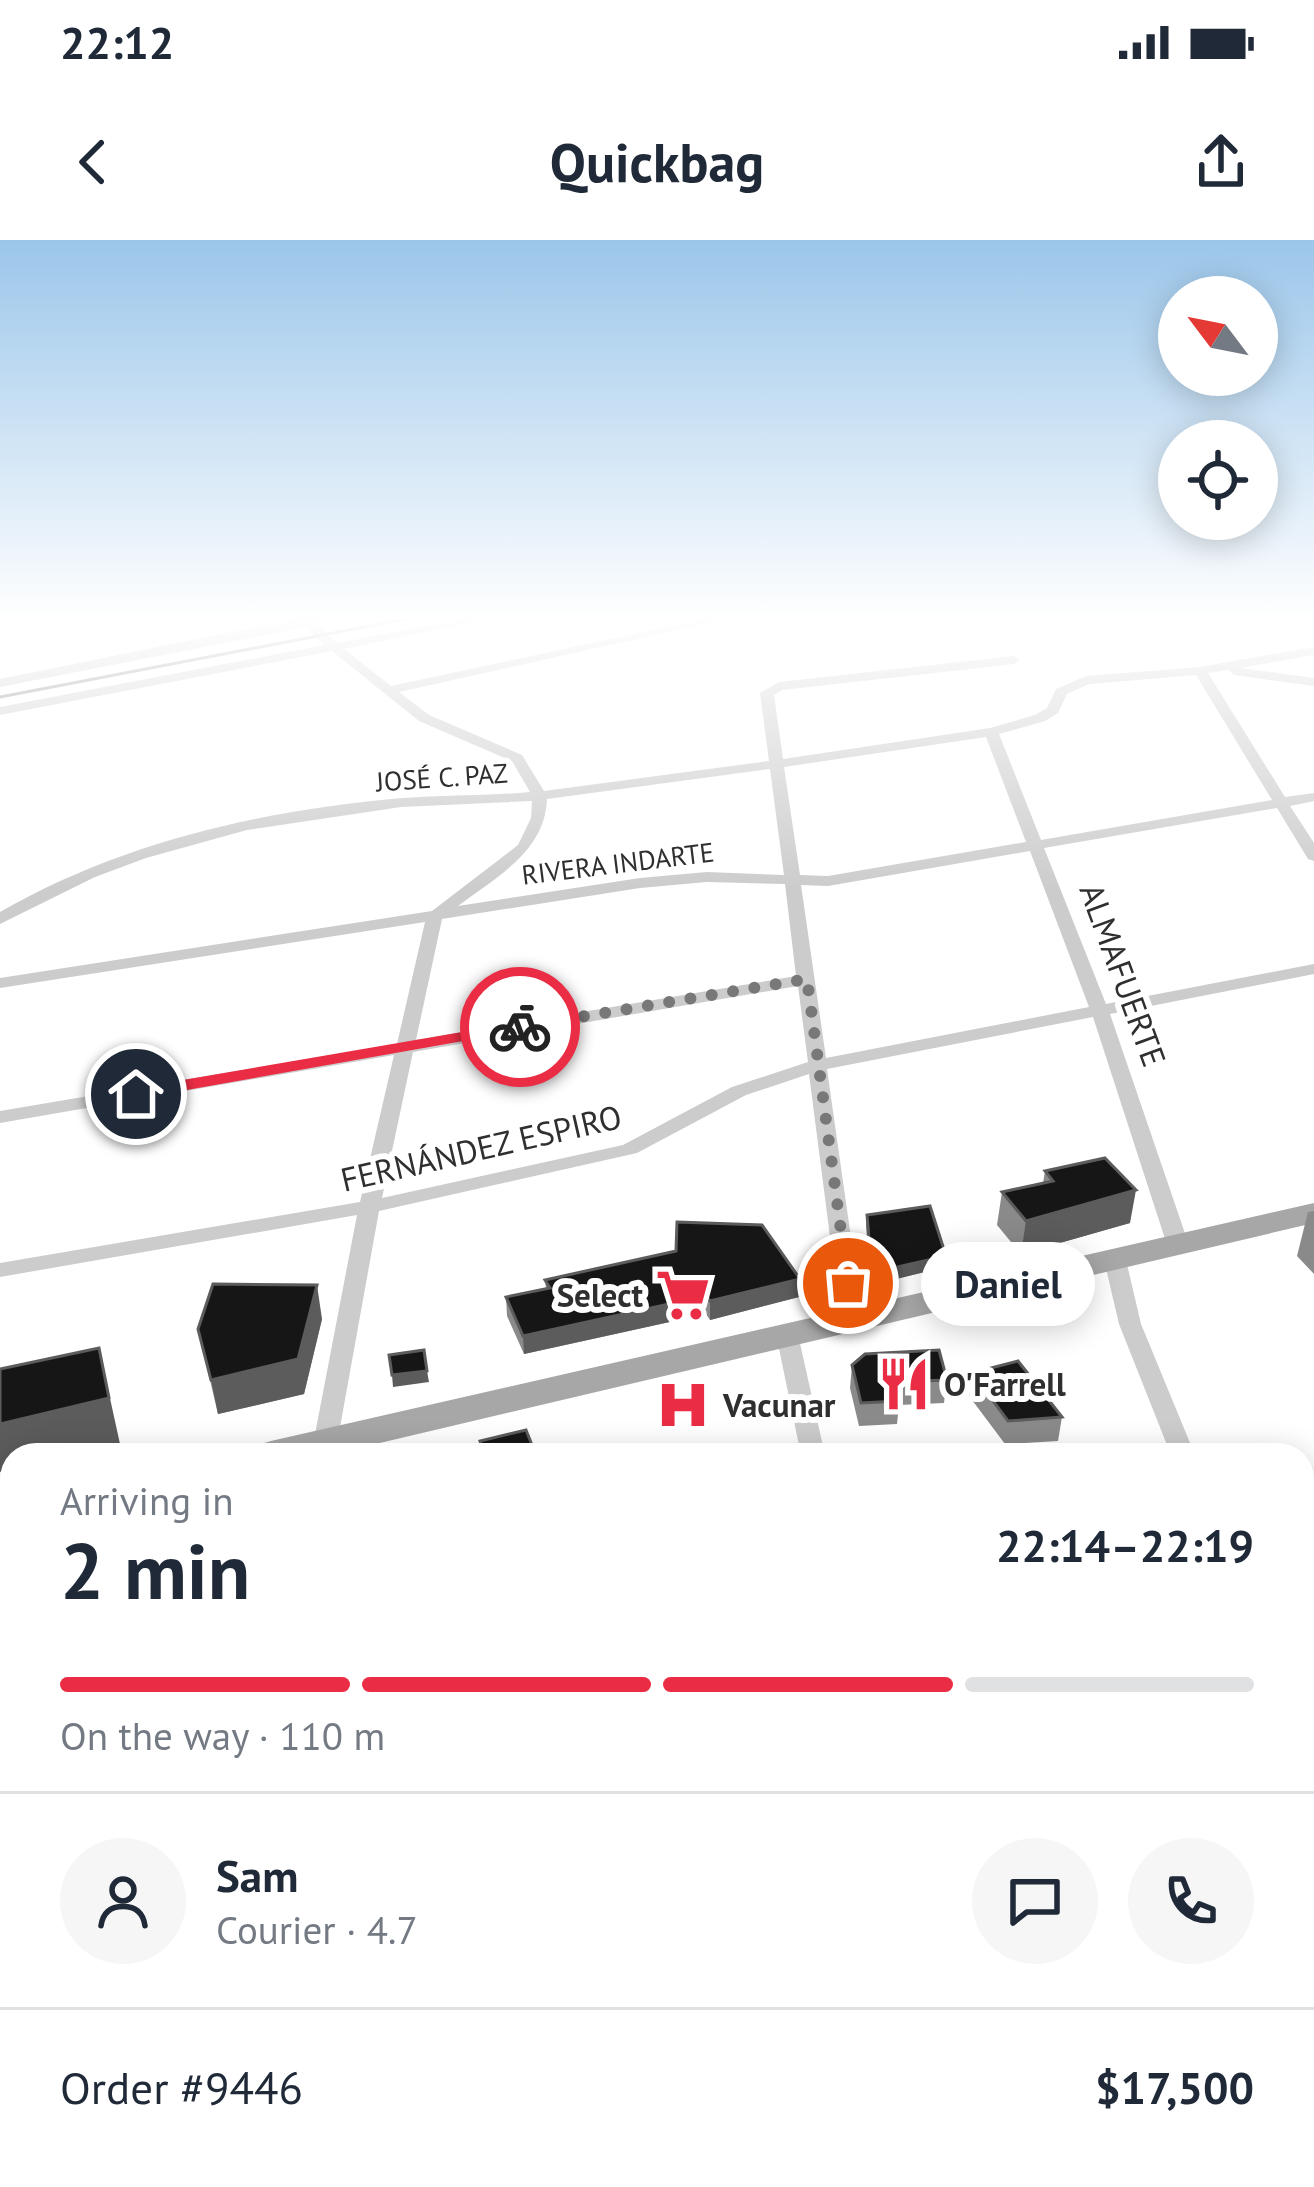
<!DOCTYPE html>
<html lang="en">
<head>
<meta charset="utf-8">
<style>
	body { margin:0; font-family:"PT Sans",sans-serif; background:#f6f6f7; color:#1f2937; height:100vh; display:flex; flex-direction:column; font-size:45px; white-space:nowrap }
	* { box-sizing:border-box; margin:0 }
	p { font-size:39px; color:#747a83 }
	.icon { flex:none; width:66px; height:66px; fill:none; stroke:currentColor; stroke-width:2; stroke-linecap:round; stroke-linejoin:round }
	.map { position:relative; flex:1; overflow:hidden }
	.details { position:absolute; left:0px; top:1203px; width:1314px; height:744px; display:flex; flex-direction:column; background:#fff; border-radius:36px 36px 0 0; box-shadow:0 6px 30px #0003 }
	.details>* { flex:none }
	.needle { width:78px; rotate:302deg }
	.tools { position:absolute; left:1158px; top:36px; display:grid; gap:24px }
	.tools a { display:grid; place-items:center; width:120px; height:120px; border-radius:50%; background:#fff; box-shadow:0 6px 30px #0003; font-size:60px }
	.pin { position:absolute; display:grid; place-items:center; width:102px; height:102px; color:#fff; margin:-51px; border:6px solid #fff; border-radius:50%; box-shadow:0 3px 12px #0007 }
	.courier { position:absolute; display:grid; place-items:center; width:120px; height:120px; margin:-60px; border:9px solid #ea2d44; border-radius:50%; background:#fff; color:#222; box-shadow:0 3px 15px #0007 }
	.bubble { position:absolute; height:84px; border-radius:42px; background:#fff; box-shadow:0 6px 30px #0003; font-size:39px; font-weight:600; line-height:84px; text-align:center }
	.headline em { font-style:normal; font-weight:600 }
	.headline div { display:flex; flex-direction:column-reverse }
	.headline { display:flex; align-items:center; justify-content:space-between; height:204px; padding:0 60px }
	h1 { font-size:78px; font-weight:600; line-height:90px }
	.bar { display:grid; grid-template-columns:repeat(4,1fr); gap:18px 12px; align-content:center; height:144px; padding:0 60px }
	.bar i { height:15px; border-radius:9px; background:#e0e1e3 }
	.bar .active { background:#ea2d44 }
	.bar p { grid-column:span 4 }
	.line { display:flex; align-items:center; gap:30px; padding:0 60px; border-top:3px solid #e0e1e3 }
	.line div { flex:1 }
	.round { display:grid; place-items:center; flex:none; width:126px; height:126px; border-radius:63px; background:#f6f6f7 }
	.status { display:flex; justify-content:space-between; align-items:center; height:84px; padding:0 60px; background:#fff; direction:ltr }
	.status svg { height:33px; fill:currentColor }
	header { display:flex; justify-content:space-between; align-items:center; height:156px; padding:0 60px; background:#fff; font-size:54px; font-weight:600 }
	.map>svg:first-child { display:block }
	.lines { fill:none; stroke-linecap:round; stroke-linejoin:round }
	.minor { fill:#ccc; fill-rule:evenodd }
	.primary { fill:#a7a7a7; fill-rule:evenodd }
	.tram { stroke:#848484; stroke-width:3 }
	.wall { fill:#8a8a8a }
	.shaded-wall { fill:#5c5c5c }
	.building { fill:#161616; stroke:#5c5c5c; stroke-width:3 }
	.route { fill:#ea2d44 }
	.done { stroke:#787878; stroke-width:12; stroke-dasharray:0 21.6 }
	.labels { text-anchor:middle; stroke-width:12; stroke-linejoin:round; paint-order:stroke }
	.far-street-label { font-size:27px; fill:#2f2f2f; stroke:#fff }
	.street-label { font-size:33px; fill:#2f2f2f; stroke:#fff }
	.poi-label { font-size:33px; font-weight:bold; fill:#2f2f2f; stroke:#fff; text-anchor:start }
</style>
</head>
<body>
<div class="status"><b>22:12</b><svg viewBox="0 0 49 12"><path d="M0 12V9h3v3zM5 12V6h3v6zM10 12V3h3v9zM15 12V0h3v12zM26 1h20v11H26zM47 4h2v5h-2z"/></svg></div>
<header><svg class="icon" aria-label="back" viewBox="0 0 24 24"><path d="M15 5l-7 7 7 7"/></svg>Quickbag<svg class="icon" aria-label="share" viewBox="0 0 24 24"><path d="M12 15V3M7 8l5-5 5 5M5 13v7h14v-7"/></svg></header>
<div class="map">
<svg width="1314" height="1947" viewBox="0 0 1314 1947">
	<rect width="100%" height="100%" fill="#fff"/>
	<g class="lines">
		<g class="minor">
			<path d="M300 378H337L317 384 337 403 468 378H492L344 409 391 446 709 378H731L399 452 429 475 522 515 544 551 769 521 760 453 779 442 1014 416 1020 420 1014 424 782 450 774 455 783 519 990 488 1035 475 1047 468 1056 449 1086 436 1200 427 1314 407V415L1240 428 1314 438V446L1234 435 1228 430 1208 433 1285 557 1314 553V561L1290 566 1314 603V621L1308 619 1277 568 1044 608 1106 764 1314 724V734L1110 774 1189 1005 1186 1010 1178 1012 1167 1005 1093 777 827 829 863 1082 860 1087 852 1089 841 1082 809 834 746 855 637 913 379 971 335 1215H311L357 975 0 1037V1023L360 962 394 815 0 883V871L397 804 425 682 0 748V738L432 671 518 605 531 578 532 561 401 567 247 590 146 618 95 637 0 684V672C122 602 263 570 402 558 445 555 488 556 530 552L512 521 419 481 332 411 0 475V467L324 405 306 387 0 447V439ZM1196 435 1272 560 1041 600 999 494 1045 481 1058 473 1067 454 1089 444ZM986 497 1026 602 828 636 800 635 784 527ZM770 529 784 635 707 632 640 638 458 666C496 637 545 612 547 559ZM1030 611 1089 767 826 818 801 645 828 646ZM707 642 785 644 796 736 416 800 442 679 640 648ZM798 746 808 822 732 847 623 905 382 958 413 812Z"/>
			<polygon points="1115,1013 1126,1020 1141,1084 1195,1215 1171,1215 1119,1084 1104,1020"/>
			<polygon points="788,1092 799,1099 825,1215 801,1215 777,1099"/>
			<polygon points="1302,1398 1314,1404 1314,1436 1302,1430"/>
			<polygon points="1314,1539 1314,1568 1302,1573 1302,1543"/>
			<polygon points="0,1818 12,1822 12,1854 0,1850"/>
			<polygon points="211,1935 259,1935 264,1947 216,1947"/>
			<polygon points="980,1935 1018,1935 1013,1947 975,1947"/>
			<polygon points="1116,1935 1155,1935 1160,1947 1121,1947"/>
		</g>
		<g class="primary">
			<polygon points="1314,963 1314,983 329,1215 252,1215 257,1205 271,1201"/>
			<polygon points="12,1257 12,1287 0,1290 0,1260"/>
		</g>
		<polyline class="tram" points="0,457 411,378"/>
	</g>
	<g class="wall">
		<polygon points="1045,931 1130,983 1021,1014 997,985 1002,952 1043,943"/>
		<polygon points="1314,971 1314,1034 1297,1016 1308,972"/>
		<polygon points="867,975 945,1027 892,1040 870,1034 866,986"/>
		<polygon points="800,1039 799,1057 710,1080 706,1074 524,1114 507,1076 506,1057 546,1049 545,1040"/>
		<polygon points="322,1079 304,1154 218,1174 198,1089"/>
		<polygon points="852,1125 947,1140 944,1163 899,1165 897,1184 859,1186 850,1148"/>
		<polygon points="972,1133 1062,1177 1058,1201 1005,1204 969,1156"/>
	</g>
	<g class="shaded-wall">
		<polygon points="1136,950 1130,983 1021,1014 1026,981"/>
		<polygon points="946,1016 945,1027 892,1040 893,1028"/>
		<polygon points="800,1039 799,1057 710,1080 710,1061"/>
		<polygon points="317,1045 322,1079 304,1154 218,1174 211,1140"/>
		<polygon points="706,1056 706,1074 524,1114 523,1096"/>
		<polygon points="99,1108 120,1204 73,1215 12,1215 12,1230 0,1232 0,1184"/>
		<polygon points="427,1131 429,1142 393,1147 392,1135"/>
	</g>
	<g class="building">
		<polygon points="1105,918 1136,950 1026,981 1002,952 1053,941 1045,931"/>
		<polygon points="930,966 946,1016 893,1028 871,1022 867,975"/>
		<polygon points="677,982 762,985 800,1039 710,1061 706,1056 523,1096 506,1057 550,1048 545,1040 676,1011"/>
		<polygon points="213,1044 317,1045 298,1119 211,1140 198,1089"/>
		<polygon points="99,1108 109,1158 0,1184 0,1129"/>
		<polygon points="424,1110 427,1131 392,1135 389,1115"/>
		<polygon points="939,1110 947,1140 894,1142 899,1161 861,1163 852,1125 865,1114"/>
		<polygon points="1018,1121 1062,1177 1008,1181 972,1133"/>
		<polygon points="526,1190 536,1215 485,1215 480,1201"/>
	</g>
	<linearGradient id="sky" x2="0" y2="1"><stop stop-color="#9bc6ea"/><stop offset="0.58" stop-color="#fff"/><stop offset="1" stop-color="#fff" stop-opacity="0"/></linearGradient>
	<rect width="1314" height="650" fill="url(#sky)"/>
	<polygon class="route" points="520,782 528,787 526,790 136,859 127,854 136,848"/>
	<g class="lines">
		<polyline class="done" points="520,787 807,739 848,1043"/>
	</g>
	<defs>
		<symbol id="supermarket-bare" viewBox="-9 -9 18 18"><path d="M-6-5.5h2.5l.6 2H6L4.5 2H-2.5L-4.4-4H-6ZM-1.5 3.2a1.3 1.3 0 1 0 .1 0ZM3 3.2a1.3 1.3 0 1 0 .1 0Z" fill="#ea2d44" stroke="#fff" stroke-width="2.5" paint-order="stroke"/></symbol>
		<symbol id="restaurant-bare" viewBox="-9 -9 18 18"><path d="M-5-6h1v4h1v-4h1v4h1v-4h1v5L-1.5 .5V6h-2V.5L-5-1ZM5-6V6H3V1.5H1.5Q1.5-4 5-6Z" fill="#ea2d44" stroke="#fff" stroke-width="2.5" paint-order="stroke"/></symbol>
		<symbol id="hospital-bare" viewBox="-9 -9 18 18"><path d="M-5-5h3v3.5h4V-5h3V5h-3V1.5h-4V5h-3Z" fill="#ea2d44" stroke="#fff" stroke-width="2.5" paint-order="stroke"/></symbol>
	</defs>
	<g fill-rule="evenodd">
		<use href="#supermarket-bare" x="645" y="1017" width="76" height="76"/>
		<use href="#restaurant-bare" x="866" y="1106" width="76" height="76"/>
		<use href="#hospital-bare" x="645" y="1127" width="76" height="76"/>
	</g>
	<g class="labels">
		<g class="far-street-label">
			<text transform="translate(442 538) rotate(-4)" y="9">JOSÉ C. PAZ</text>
			<text transform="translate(618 624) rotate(-7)" y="9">RIVERA INDARTE</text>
		</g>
		<g class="street-label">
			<text transform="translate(1123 735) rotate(70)" y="12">ALMAFUERTE</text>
			<text transform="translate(481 908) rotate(-13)" y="12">FERNÁNDEZ ESPIRO</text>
		</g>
		<g class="poi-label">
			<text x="643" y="1067" text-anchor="end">Select</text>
			<text x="944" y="1156">O'Farrell</text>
			<text x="723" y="1177">Vacunar</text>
		</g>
	</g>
</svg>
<div class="tools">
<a><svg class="needle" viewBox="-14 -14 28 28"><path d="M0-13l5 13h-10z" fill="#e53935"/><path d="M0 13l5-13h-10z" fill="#747a83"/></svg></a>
<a><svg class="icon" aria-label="locate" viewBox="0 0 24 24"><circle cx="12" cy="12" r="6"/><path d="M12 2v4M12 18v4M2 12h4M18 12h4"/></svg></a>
</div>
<div class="pin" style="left:848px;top:1043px;background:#ea580c"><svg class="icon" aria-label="bag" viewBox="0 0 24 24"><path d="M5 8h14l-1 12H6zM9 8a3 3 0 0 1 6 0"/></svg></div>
<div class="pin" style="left:136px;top:854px;background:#1f2937"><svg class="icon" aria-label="home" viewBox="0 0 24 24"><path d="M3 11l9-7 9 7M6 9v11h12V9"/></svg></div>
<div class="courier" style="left:520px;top:787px"><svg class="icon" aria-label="bike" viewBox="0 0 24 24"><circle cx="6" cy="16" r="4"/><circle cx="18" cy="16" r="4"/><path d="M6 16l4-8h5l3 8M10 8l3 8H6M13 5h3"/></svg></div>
<div class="bubble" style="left:921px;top:1002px;width:174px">Daniel</div>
<section class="details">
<div class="headline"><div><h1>2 min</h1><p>Arriving in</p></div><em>22:14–22:19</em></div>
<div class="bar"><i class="active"></i><i class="active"></i><i class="active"></i><i></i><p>On the way · 110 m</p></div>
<div class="line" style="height:216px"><a class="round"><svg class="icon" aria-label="person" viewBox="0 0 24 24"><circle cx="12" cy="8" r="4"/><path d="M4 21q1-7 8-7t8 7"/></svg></a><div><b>Sam</b><p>Courier · 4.7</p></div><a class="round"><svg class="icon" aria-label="chat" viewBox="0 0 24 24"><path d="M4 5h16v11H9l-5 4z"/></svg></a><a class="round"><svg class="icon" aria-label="phone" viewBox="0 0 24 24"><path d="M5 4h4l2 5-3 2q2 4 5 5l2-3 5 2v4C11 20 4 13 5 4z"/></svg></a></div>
<div class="line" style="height:156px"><div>Order #9446</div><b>$17,500</b></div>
</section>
</div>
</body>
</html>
